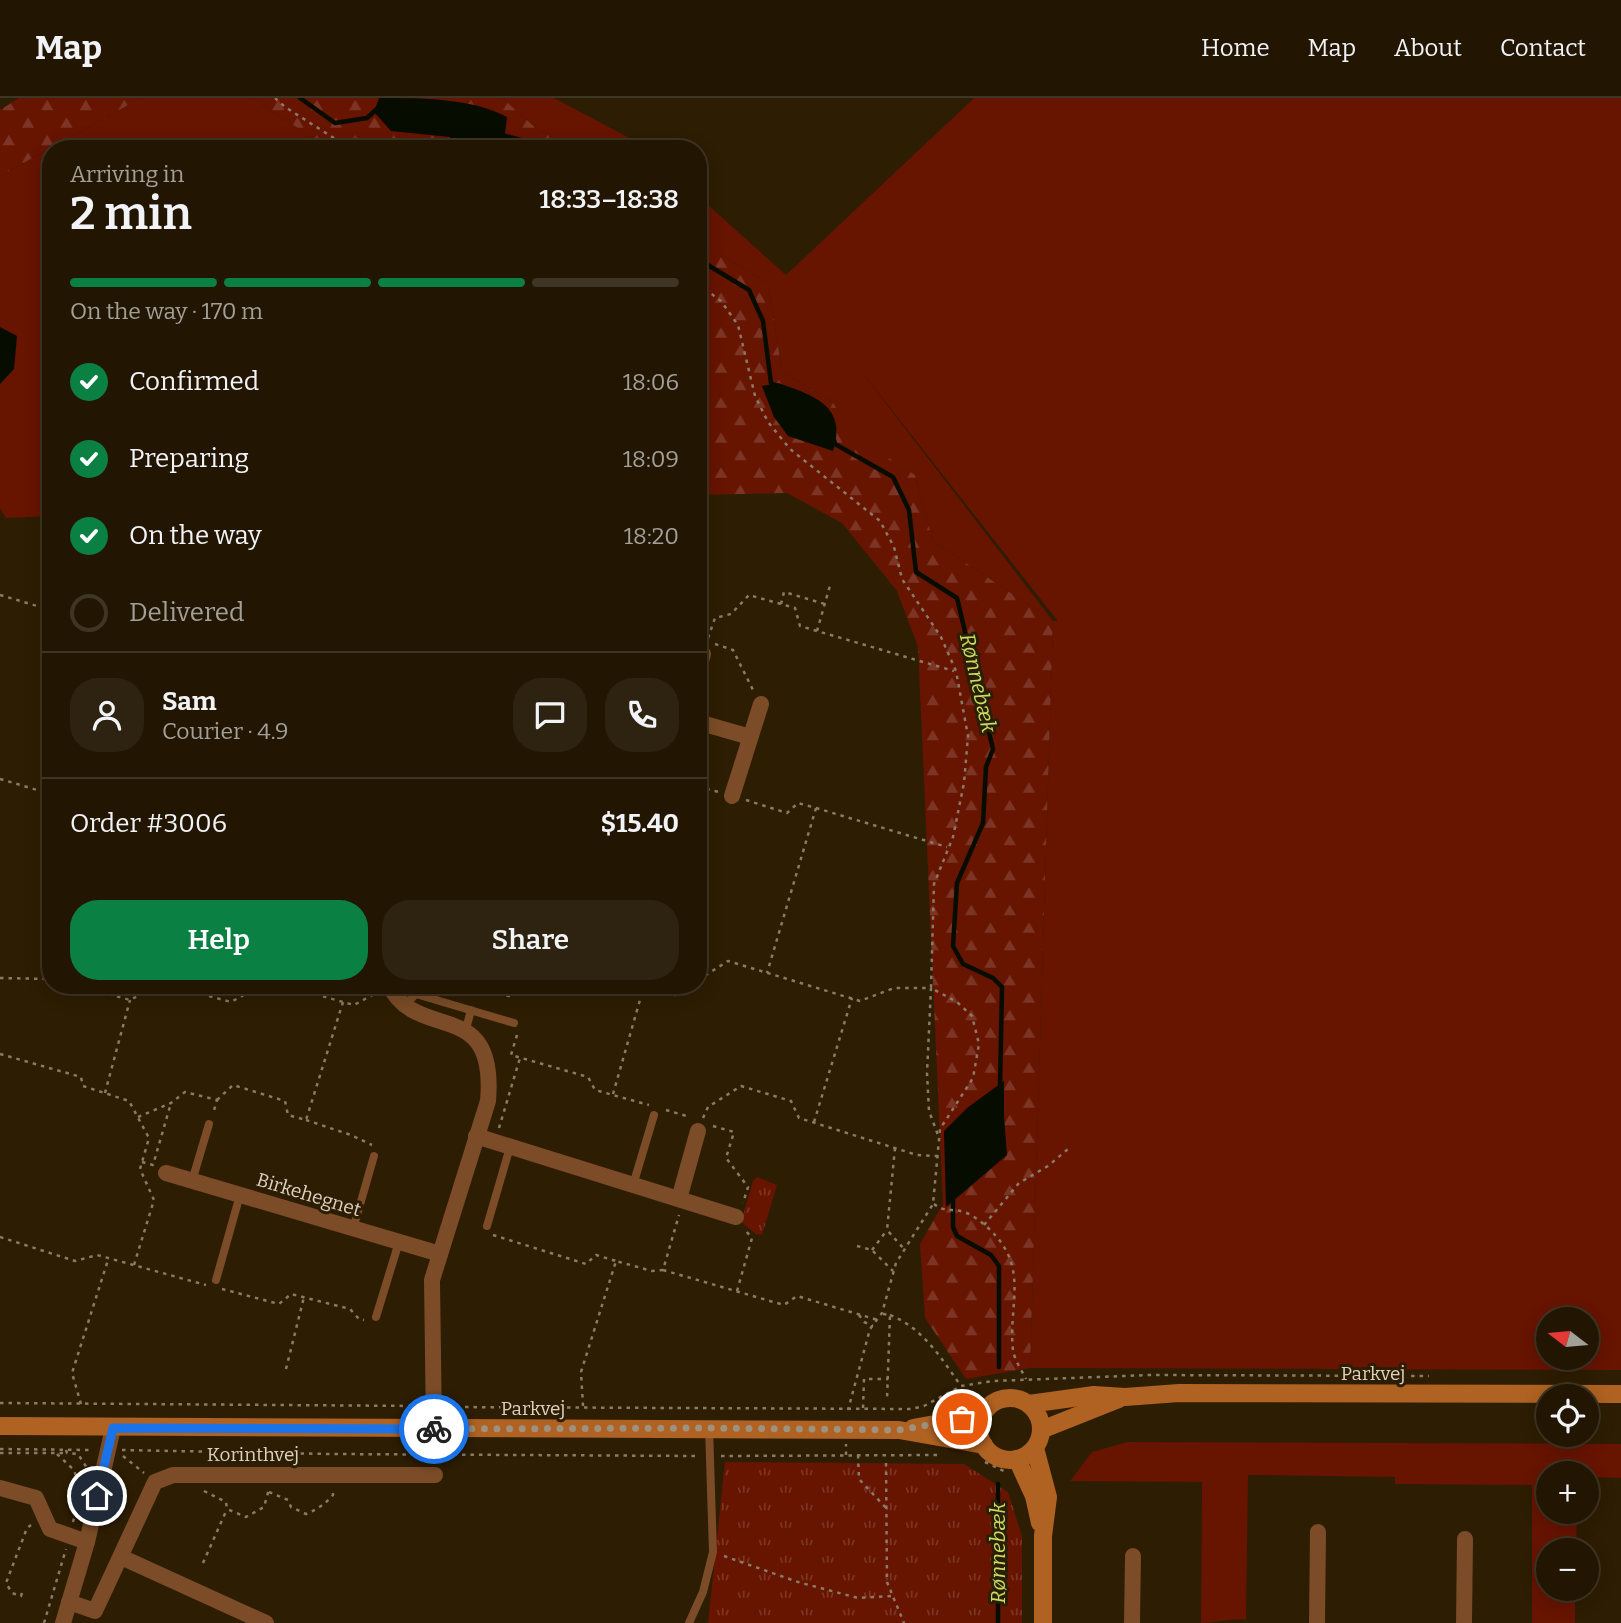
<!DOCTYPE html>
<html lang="en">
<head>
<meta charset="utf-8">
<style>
	body { margin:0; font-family:Bitter,serif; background:#2e2311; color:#f1f3f6; height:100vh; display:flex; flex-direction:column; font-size:26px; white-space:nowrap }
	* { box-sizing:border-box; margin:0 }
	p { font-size:23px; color:#a29f99 }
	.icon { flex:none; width:38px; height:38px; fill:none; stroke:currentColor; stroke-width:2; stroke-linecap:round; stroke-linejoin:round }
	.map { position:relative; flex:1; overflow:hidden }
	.details { position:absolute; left:42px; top:42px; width:665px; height:854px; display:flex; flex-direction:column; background:#221602; border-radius:28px; box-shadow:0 4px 18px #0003,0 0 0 2px #3f3524 }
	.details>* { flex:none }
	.needle { width:46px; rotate:286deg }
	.tools { position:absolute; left:1536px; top:1209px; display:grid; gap:14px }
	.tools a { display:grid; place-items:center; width:63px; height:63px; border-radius:50%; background:#221602; box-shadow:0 4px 18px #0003,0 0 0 2px #3f3524; font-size:35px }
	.pin { position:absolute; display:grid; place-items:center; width:60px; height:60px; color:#fff; margin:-30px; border:4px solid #fff; border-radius:50%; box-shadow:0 2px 7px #0007 }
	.courier { position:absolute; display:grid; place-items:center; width:70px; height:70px; margin:-35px; border:5px solid #1a73e8; border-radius:50%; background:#fff; color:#222; box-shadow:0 2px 9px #0007 }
	.summary em { font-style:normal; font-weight:600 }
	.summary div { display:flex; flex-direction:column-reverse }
	.summary { display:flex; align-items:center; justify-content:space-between; height:119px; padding:0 28px }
	h1 { font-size:46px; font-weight:600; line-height:52px }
	.bar { display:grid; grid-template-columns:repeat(4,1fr); gap:10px 7px; align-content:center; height:84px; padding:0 28px }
	.bar i { height:9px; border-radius:5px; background:#3f3524 }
	.bar .on { background:#0b8043 }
	.bar p { grid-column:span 4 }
	.line { display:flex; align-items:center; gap:18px; padding:0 28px; border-top:2px solid #3f3524 }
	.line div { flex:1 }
	.round { display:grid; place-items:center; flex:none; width:74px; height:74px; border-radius:28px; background:#2e2311 }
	ol { padding:0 28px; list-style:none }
	li { display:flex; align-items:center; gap:21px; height:77px }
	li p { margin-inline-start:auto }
	li .icon { padding:7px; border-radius:50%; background:#0b8043; color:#fff; stroke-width:4 }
	li:last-child { color:#a29f99 }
	li i { width:38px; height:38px; border:4px solid #3f3524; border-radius:50% }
	.cta { display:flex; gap:14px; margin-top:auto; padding:14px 28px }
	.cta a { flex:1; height:80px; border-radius:28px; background:#0b8043; color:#fff; font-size:28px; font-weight:600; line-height:80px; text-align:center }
	.cta a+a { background:#2e2311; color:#f1f3f6 }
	header { display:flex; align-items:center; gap:42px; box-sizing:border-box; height:98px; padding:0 35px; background:#221602; border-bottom:2px solid #3f3524 }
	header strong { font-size:33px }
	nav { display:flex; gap:38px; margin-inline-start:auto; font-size:24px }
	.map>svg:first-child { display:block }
	.grass { fill:#671401; fill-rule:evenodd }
	.forest { fill:url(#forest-firs) }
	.park { fill:url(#park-tufts) }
	.water { fill:#070c00 }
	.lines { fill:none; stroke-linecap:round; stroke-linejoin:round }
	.stream { stroke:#070c00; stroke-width:4.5 }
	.path { stroke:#897c67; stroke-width:2.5; stroke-dasharray:3.5 5; stroke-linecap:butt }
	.lane { stroke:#7b4c27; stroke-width:8 }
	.street { stroke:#7b4c27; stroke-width:16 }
	.secondary { stroke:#af6221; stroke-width:18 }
	.done { stroke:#9e917e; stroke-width:7; stroke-dasharray:0 12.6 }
	.route { stroke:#1a73e8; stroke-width:9 }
	.labels { text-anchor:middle; stroke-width:6; stroke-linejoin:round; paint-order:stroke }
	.street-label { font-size:19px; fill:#dbd0c1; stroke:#2d1d02 }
	.water-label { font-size:21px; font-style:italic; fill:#c4e064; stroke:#2d1d02 }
</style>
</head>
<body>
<header>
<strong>Map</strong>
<nav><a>Home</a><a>Map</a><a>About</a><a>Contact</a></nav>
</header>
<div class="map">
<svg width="1621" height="1525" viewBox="0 0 1621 1525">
	<defs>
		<pattern id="forest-firs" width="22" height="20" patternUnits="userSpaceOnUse" patternTransform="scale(1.75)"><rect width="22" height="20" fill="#671401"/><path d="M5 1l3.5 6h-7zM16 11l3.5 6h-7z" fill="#7c3524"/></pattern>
		<pattern id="park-tufts" width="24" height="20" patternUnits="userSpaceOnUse" patternTransform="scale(1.75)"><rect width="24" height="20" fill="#671401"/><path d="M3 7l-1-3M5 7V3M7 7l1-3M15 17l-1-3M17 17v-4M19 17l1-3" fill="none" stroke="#7c3524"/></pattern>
	</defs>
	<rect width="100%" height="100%" fill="#2d1d02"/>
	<g class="grass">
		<polygon points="141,0 249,0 255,2 330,51 51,51 51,418 6,420 0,411 0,78"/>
		<polygon points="502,0 554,0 639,45 645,51 578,51 537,31"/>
		<path d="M974 0H1621V1272L1030 1270 1053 523 933 443 915 377 856 339 833 305 782 273 768 186 698 142V98L786 177ZM861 273 1057 522V523H1053ZM1549 1222H1587V1260H1549Z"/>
		<path d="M1127 1344 1621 1346V1380L1587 1379V1376H1549V1414H1577L1576 1452H1549V1491H1575V1525H1532V1387L1395 1386V1379L1248 1377 1246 1522C1230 1520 1217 1525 1201 1525L1202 1384 1070 1383 1092 1354Z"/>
	</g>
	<g class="forest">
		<polygon points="19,0 141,0 0,78 0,12"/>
		<polygon points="249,0 502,0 537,31 578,51 330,51 255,2"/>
		<polygon points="698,142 768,186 782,273 833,305 857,339 915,377 933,443 1053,523 1030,1270 966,1281 925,1220 920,1146 943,1106 918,549 897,493 842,425 787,395 698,397"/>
	</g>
	<g class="park">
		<polygon points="757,1079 777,1087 762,1137 756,1136 741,1124 753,1083"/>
		<polygon points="725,1364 964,1366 1008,1394 1022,1438 1022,1525 708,1525"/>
	</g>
	<g class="water">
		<path d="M379 0C421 0 472 0 507 19L503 51H455L450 39 391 33 374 14Z"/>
		<polygon points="0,229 17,238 14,271 0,286"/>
		<path d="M778 285C813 297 848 308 833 353L788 338 774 319 762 288Z"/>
		<polygon points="1004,983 1004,1018 1007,1057 946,1109 944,1033 967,1010"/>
	</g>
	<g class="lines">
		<g class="stream">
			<polyline points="300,0 335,25 367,20 378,10"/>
			<polyline points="502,37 553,51"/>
			<polyline points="698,161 749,192 763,223 771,285 775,287"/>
			<polyline points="834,342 835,346 893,379 909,412 916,474 957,500 993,651 986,669 983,725 957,785 953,848 963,866 993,880 1002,889 1000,989"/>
			<polyline points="953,1101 953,1129 957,1138 991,1157 999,1168 999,1269"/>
			<polyline points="998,1386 998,1525"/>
		</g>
		<g class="path">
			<polyline points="275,0 285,9 351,51"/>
			<polyline points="698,186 721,203 738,227 755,298 768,324 790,351 880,423 894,449 902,481 941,539 956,573 968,638 964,685 953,739 934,786 931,890 957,904 972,918 979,946 973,980 940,1031 933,1106 896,1165 882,1215 870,1231 848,1312"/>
			<polyline points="0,497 51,512"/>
			<polyline points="781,506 784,494 825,506"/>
			<polyline points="817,533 831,484"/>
			<polyline points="708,540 715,520 731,516 749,497 795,510 800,528 954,573"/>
			<polyline points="715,546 733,552 753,592"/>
			<polyline points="0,681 51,696"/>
			<polyline points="698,689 719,694"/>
			<polyline points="746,702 787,715 798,705 816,710 767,875"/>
			<polyline points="816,710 947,749"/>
			<polyline points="0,880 51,881"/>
			<polyline points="698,882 728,863 860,903 894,890 931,890 927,975 929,1013 938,1037"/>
			<polyline points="76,887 130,902 160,887"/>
			<polyline points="168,887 231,904 262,887"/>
			<polyline points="282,887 354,907 376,895"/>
			<polyline points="474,887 509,898 545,887"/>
			<polyline points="640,887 675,897 691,887"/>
			<polyline points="517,937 511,957 588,979 595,992 649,1007"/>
			<polyline points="0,956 81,979 83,988 129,1003 149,1040 140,1071 154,1102 134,1167"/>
			<polyline points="105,995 130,902"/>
			<polyline points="613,996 644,888"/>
			<polyline points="217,1002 233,987 285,1003 288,1017 306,1022 343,904"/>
			<polyline points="666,1012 690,1019"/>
			<polyline points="138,1019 171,1005 185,994 217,1002 213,1016"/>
			<polyline points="703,1020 708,1009 741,988 791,1003 799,1020 917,1057 937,1058"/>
			<polyline points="306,1022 351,1037 372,1047"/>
			<polyline points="814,1024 852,900"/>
			<polyline points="713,1028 734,1034 726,1060 748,1089 743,1105"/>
			<polyline points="499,1030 520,960"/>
			<polyline points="895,1050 887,1132 905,1152"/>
			<polyline points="142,1064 153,1067 171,1005"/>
			<path d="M934 1106C945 1115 952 1110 964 1114 974 1117 988 1129 995 1137 1028 1173 1008 1210 1013 1252 1014 1261 1022 1273 1026 1281"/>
			<polyline points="984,1127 1019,1085 1048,1068 1068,1051"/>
			<polyline points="493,1137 586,1166 596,1157 616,1163"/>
			<polyline points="0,1139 75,1163 97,1157 206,1187"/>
			<polyline points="857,1148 872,1152 893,1173"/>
			<polyline points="872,1152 887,1132"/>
			<polyline points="663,1172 784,1207 797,1198 878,1222"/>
			<polyline points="222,1191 279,1206 291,1196 350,1211 359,1221 364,1222"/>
			<polyline points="737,1193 752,1140 745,1132"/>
			<polyline points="883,1216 890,1217 887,1301"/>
			<polyline points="859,1217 864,1224 873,1228"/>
			<path d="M890 1217C923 1230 941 1260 961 1288"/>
			<polyline points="286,1271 304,1199"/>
			<polyline points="0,1305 420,1308"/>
			<polyline points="81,1306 72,1275 108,1162"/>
			<polyline points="583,1308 581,1274 616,1163 652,1173 663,1172 679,1117"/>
			<polyline points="448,1309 911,1311 924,1308 961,1288 993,1283 1150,1277 1429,1278"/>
			<polyline points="863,1310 864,1281 888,1281"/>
			<polyline points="0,1351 91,1352"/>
			<polyline points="66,1352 67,1355 78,1356 87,1370"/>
			<polyline points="122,1352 332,1356 700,1358"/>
			<polyline points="0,1355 67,1355"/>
			<polyline points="57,1356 74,1372 81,1393"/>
			<polyline points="846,1357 846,1346"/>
			<polyline points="858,1357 859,1381 887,1411"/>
			<polyline points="123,1358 144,1375"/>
			<polyline points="721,1358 938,1357"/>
			<polyline points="985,1364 1004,1373"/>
			<polyline points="886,1365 887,1484 904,1525"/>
			<polyline points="204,1393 226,1404 227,1411 246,1419 264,1409 269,1391"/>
			<path d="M269 1394 288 1402 291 1409 306 1416C318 1411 325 1406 333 1397V1391"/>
			<polyline points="73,1424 80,1397"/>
			<polyline points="724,1458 798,1484 858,1500 893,1498"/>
			<polyline points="203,1465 227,1411"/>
			<polyline points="22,1495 21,1498 12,1495 6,1485 27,1430 31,1427"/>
			<polyline points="44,1525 66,1451"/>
		</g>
		<g class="lane">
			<polyline points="405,907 416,896 514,925"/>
			<polyline points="466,931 471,912"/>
			<polyline points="192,1083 209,1026"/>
			<polyline points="633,1087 654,1017"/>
			<polyline points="487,1128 510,1049"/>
			<polyline points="353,1131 374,1058"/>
			<polyline points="216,1182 240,1097"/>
			<polyline points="376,1219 399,1144"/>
			<polyline points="689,1525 703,1494 713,1454 709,1330"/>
		</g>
		<g class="street">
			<polyline points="698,574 703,556"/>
			<polyline points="698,624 750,639"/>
			<polyline points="732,698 761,606"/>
			<path d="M389 887C418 946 497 897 488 1003L432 1182 434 1331"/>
			<polyline points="476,1038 736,1119"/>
			<polyline points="166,1075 440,1156"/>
			<polyline points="679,1101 698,1033"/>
			<polyline points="0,1390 36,1400 50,1431 87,1444"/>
			<polyline points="121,1459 266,1525"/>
			<polyline points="69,1504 95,1513 155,1384 173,1377 435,1377"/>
			<polyline points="63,1525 87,1444 113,1330"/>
			<polyline points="1132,1525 1133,1458"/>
			<polyline points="1317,1525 1318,1434"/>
			<polyline points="1464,1525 1465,1441"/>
		</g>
		<g class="secondary">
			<circle cx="1010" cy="1331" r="31"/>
			<polyline points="1029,1306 1094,1297 1125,1299 1179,1295 1621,1296"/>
			<polyline points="0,1328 899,1332 984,1347"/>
			<polyline points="913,1330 983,1317"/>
			<polyline points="1041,1332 1119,1301"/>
			<polyline points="1035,1350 1048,1399 1043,1438 1043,1525"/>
			<polyline points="1017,1361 1034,1398 1040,1425"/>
		</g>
	</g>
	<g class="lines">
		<polyline class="done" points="434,1331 709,1330 899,1332 962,1321"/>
		<polyline class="route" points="97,1398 113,1330 434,1331"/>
	</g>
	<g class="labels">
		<g class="street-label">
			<text transform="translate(309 1096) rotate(17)" y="7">Birkehegnet</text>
			<text x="1373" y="1282">Parkvej</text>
			<text x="533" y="1317">Parkvej</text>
			<text x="253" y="1363">Korinthvej</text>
		</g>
		<g class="water-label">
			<text transform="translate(978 585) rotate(77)" y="7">Rønnebæk</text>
			<text transform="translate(998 1455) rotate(-90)" y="7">Rønnebæk</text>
		</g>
	</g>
</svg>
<div class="tools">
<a><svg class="needle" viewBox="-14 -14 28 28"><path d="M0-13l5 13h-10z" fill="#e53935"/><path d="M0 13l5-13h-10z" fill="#a29f99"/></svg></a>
<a><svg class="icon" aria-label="locate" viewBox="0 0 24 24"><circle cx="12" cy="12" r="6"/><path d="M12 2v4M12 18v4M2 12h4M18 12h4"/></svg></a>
<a>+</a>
<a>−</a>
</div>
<div class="pin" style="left:962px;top:1321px;background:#ea580c"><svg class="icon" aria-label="bag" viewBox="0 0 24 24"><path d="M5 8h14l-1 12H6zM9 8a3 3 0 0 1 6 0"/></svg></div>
<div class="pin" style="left:97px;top:1398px;background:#1f2937"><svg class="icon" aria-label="home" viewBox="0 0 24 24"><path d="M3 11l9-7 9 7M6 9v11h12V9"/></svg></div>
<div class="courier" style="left:434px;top:1331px"><svg class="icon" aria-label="bike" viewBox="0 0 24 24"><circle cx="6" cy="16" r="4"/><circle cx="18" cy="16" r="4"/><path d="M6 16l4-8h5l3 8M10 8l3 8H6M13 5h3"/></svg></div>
<section class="details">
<div class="summary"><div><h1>2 min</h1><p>Arriving in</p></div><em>18:33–18:38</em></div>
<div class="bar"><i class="on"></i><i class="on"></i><i class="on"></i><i></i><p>On the way · 170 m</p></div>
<ol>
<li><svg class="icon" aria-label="check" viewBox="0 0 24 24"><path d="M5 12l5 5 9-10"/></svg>Confirmed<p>18:06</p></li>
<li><svg class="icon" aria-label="check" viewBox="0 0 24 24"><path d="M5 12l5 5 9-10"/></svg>Preparing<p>18:09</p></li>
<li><svg class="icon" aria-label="check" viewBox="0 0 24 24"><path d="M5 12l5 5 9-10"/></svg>On the way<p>18:20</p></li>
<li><i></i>Delivered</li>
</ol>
<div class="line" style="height:126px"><a class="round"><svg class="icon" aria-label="person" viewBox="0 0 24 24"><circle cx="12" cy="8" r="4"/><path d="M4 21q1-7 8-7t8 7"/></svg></a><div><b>Sam</b><p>Courier · 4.9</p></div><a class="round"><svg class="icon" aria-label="chat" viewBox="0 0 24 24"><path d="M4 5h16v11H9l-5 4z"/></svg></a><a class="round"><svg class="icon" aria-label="phone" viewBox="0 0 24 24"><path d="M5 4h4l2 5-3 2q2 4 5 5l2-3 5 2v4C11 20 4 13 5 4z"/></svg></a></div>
<div class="line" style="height:91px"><div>Order #3006</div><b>$15.40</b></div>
<div class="cta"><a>Help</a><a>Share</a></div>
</section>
</div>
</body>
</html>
